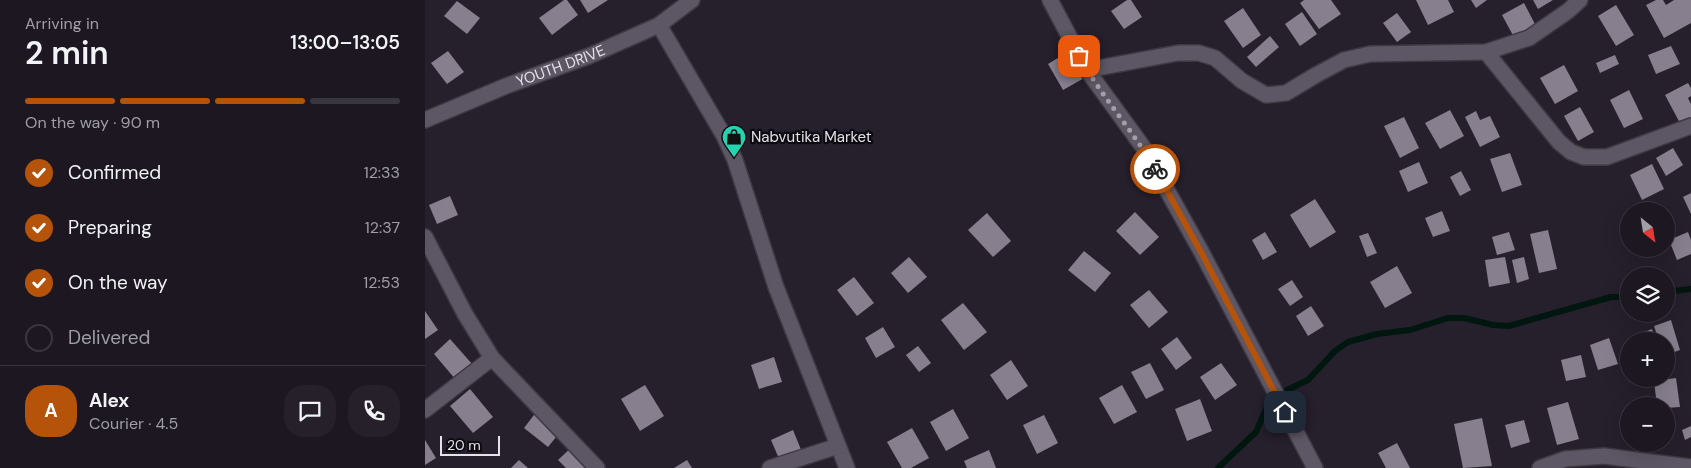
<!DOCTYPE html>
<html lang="en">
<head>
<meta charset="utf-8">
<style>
	body { margin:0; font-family:"DM Sans",sans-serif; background:#25202a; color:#f1f3f6; height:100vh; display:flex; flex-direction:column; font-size:19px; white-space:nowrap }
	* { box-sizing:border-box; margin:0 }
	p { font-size:16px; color:#a09fa5 }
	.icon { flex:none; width:28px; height:28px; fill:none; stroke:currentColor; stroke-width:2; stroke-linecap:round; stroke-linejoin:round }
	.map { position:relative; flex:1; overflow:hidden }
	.side { display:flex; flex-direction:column; background:#1c1721; width:425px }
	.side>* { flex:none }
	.needle { width:32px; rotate:150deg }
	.buttons { position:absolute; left:1195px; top:202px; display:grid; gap:10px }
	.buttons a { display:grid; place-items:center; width:55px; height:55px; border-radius:50%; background:#1c1721; box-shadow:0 5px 20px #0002,0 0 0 1px #3a363f; font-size:25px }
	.scale { position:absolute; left:15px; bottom:12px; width:60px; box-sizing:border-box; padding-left:5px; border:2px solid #e6e2ea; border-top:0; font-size:14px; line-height:18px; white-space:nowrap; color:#e6e2ea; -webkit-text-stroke:4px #0d0b10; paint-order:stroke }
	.pin { position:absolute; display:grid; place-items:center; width:42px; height:42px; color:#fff; margin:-21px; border-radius:10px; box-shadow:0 2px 8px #0006 }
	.courier { position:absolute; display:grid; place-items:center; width:50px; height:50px; margin:-25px; border:4px solid #b45309; border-radius:50%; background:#fff; color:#222; box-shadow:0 1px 6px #0007 }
	.headline em { font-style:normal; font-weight:600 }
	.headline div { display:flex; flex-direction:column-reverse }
	.headline { display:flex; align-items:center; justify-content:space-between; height:85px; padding:0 25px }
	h1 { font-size:32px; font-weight:600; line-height:38px }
	.bar { display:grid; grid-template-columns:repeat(4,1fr); gap:8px 5px; align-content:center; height:60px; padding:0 25px }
	.bar i { height:6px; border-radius:4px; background:#3a363f }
	.bar .current { background:#b45309 }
	.bar p { grid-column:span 4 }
	.line { display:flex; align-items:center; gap:12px; padding:0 25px; border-top:1px solid #3a363f }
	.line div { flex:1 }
	.round { display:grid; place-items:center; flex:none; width:52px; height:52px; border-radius:20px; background:#25202a }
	ol { padding:0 25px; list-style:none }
	li { display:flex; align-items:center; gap:15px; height:55px }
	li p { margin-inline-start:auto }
	li .icon { padding:5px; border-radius:50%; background:#b45309; color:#fff; stroke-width:4 }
	li:last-child { color:#a09fa5 }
	li i { width:28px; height:28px; border:2px solid #3a363f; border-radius:50% }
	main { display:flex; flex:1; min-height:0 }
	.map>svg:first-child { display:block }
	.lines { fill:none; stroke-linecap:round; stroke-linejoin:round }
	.stream { stroke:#001710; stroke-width:6 }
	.building { fill:#877f8e }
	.minor-casing { stroke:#3e3943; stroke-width:18 }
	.minor { stroke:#5d5664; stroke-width:15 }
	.done { stroke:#a39ea8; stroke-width:5; stroke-dasharray:0 9 }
	.route { stroke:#b45309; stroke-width:6 }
	.labels { text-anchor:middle; stroke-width:4.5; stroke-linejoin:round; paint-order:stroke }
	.street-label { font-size:15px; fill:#e6e2ea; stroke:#0d0b10 }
	.poi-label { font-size:15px; fill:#e6e2ea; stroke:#0d0b10; text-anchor:start }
</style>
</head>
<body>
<main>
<section class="side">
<div class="headline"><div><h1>2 min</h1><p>Arriving in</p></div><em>13:00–13:05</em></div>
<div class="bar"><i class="current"></i><i class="current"></i><i class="current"></i><i></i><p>On the way · 90 m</p></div>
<ol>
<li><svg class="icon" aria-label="check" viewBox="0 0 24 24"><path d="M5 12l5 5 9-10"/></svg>Confirmed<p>12:33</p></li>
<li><svg class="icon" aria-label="check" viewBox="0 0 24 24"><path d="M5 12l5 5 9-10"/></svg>Preparing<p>12:37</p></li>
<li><svg class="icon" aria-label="check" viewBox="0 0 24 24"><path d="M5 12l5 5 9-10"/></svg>On the way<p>12:53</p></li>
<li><i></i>Delivered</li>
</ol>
<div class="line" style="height:90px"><b class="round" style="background:#b45309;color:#fff">A</b><div><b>Alex</b><p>Courier · 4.5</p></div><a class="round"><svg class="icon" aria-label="chat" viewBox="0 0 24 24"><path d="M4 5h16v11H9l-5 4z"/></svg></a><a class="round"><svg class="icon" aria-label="phone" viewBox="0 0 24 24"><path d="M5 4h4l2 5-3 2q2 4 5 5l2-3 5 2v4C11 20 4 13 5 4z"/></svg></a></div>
</section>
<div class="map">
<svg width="1266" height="468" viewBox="0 0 1266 468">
	<rect width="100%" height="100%" fill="#261f2c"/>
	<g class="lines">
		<g class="stream">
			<polyline points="1241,292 1266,289"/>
			<polyline points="793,468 831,432 844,402 862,390 883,380 910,351 923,342 952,334 985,330 1023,318 1039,318 1068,325 1084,326 1186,297 1204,297"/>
		</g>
	</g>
	<g class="building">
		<polygon points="139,0 142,0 153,15 127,35 114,18"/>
		<polygon points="155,0 183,0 163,13"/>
		<polygon points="702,0 706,0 717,17 699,29 686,11"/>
		<polygon points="879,0 906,0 916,14 894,29 875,3"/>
		<polygon points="991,0 1023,0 1029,12 1003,25"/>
		<polygon points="1046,0 1062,0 1051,8"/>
		<polygon points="1108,0 1128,0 1113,9"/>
		<polygon points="1231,0 1238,0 1241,5 1249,0 1266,0 1266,23 1239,38 1221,5"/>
		<polygon points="32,1 55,18 42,34 19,16"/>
		<polygon points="1099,3 1112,28 1090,39 1077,15"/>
		<polygon points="1191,5 1209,35 1191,46 1173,16"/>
		<polygon points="818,8 836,35 818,48 799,21"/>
		<polygon points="877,12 892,34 875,46 860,24"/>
		<polygon points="972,13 986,32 972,42 958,23"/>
		<polygon points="845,36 854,47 831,67 822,57"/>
		<polygon points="1246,46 1255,64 1231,74 1223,55"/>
		<polygon points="646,50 661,77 638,90 623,64"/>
		<polygon points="23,51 39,72 22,84 6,63"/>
		<polygon points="1190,55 1194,64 1175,73 1171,63"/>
		<polygon points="1139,65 1153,91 1130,104 1115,78"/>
		<polygon points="1263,83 1266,88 1266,96 1263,98 1266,104 1266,120 1256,125 1240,95"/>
		<polygon points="1204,90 1218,119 1199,128 1185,100"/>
		<polygon points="1155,107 1169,132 1153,141 1139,116"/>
		<polygon points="1025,110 1039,136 1015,149 1000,123"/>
		<polygon points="1051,111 1055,120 1065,116 1075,137 1055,147 1040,117"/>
		<polygon points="979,117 994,148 975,158 959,126"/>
		<polygon points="1248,148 1258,165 1241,176 1231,158"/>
		<polygon points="1085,153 1097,185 1077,192 1065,159"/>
		<polygon points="994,162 1003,183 983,192 974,171"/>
		<polygon points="1227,164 1239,189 1217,200 1205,175"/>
		<polygon points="1036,171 1046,190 1035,196 1025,177"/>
		<polygon points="1266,193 1266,214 1258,197"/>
		<polygon points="25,196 33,215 12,224 4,205"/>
		<polygon points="890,199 911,232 885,248 865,215"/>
		<polygon points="1017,211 1025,231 1008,237 1000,218"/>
		<polygon points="710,212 734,237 715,255 691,231"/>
		<polygon points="562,213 586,241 568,257 543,230"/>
		<polygon points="1123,230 1132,269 1114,273 1105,234"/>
		<polygon points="840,232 852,252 838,260 827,240"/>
		<polygon points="1084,232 1090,250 1072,255 1067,237"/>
		<polygon points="1263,232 1266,240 1266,254 1252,260 1244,240"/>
		<polygon points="943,233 952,253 942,257 934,236"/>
		<polygon points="659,251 686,273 670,292 643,270"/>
		<polygon points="484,257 502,277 483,293 466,273"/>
		<polygon points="1080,257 1085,283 1064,287 1060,260"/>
		<polygon points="1099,257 1104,279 1092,283 1087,260"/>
		<polygon points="972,266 987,293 960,308 945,282"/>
		<polygon points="429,277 449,303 432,316 412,290"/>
		<polygon points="867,280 878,297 865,306 853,289"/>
		<polygon points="724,290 743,312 724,328 705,305"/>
		<polygon points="538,303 562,332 539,350 516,320"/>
		<polygon points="886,306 899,326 883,336 871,316"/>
		<polygon points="0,311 13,330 0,339"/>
		<polygon points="1246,320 1255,350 1241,355 1241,341 1234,341 1229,326"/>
		<polygon points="458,327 470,347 451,358 440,338"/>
		<polygon points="1227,329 1231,341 1210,341 1208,336"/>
		<polygon points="752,337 767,358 751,370 736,349"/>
		<polygon points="1184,338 1193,364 1173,370 1165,345"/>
		<polygon points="25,339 48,365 31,380 9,354"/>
		<polygon points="493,346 506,363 494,372 481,355"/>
		<polygon points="1156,355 1161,377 1141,381 1136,360"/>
		<polygon points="349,357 357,382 334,389 326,365"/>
		<polygon points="586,360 603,386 582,400 565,375"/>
		<polygon points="725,363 739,390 721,399 706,372"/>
		<polygon points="796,363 812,385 790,400 775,377"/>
		<polygon points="1251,378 1255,407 1241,408 1241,406 1232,406 1229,381"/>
		<polygon points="220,385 239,416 215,431 196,399"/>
		<polygon points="697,385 712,412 689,424 674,398"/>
		<polygon points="45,389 68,417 48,433 25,406"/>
		<polygon points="775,399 787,431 762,441 750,409"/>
		<polygon points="1143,402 1154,439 1132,445 1122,408"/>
		<polygon points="528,409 544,438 521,451 505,422"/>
		<polygon points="112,411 136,431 123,447 99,428"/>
		<polygon points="619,415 633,443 612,454 598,425"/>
		<polygon points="1057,418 1067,466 1038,468 1029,424"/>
		<polygon points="1099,420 1105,442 1086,448 1080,425"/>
		<polygon points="1266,426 1266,437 1260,440 1257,430"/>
		<polygon points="487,428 504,458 486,468 477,468 462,442"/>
		<polygon points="368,430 377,452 355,461 346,440"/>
		<polygon points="0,440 11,458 0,465"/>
		<polygon points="972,443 985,468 961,468 953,453"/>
		<polygon points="148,446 169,468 141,468 133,460"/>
		<polygon points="564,450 571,468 542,468 539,461"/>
		<polygon points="94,460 103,468 86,468"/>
		<polygon points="262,460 267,468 249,468"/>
	</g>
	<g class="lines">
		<defs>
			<g id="minor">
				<polyline points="625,0 662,70 718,147 777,253 890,468"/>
				<polyline points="234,25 299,136 310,160 351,287 422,468"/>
				<polyline points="1061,52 1134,142 1146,152 1159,157 1182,157 1266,126"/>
				<polyline points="662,70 753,53 774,53 790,58 817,81 841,95 861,93 891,75 919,60 945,54 1061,52 1104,38 1143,11 1155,0"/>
				<path id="s1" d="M0 120 81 86 164 56 234 25 267 0"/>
				<polyline points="0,237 40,314 67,358 172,468"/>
				<polyline points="0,410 67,358"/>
				<polyline points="345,468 413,446"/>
				<polyline points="1115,468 1140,459 1179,456 1266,467"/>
			</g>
		</defs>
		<use href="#minor" class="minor-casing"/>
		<use href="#minor" class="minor"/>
	</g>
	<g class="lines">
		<path class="done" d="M654 56C676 96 707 129 730 169"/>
		<polyline class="route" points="730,169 777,254 860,412"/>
	</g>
	<defs>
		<symbol id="shop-pin" viewBox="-11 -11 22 30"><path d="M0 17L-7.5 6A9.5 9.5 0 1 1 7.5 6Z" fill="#23d5af" stroke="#0d0b10"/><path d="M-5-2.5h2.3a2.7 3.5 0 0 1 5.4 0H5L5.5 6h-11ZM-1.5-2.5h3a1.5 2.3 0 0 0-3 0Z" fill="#111"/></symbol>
	</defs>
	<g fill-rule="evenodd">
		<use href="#shop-pin" x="295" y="123" width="28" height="38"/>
	</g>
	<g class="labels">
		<g class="street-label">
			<text dy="5" stroke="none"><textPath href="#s1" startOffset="146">YOUTH DRIVE</textPath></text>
		</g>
		<g class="poi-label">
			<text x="326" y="142">Nabvutika Market</text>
		</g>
	</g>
</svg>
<div class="buttons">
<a><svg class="needle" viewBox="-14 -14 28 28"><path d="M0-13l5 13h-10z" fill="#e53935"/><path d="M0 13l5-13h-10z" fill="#a09fa5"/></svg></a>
<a><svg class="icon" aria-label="layers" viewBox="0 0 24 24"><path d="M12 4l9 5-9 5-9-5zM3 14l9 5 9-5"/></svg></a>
<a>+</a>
<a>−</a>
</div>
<div class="scale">20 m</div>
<div class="pin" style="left:654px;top:56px;background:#ea580c"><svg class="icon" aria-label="bag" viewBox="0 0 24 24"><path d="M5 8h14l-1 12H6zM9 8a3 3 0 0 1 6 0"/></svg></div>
<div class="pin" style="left:860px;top:412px;background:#1f2937"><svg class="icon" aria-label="home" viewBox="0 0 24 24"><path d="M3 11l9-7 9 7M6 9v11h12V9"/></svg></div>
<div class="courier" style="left:730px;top:169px"><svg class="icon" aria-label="bike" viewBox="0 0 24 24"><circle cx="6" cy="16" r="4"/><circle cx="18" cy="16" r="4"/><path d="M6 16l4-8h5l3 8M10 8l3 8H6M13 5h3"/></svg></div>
</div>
</main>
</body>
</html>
